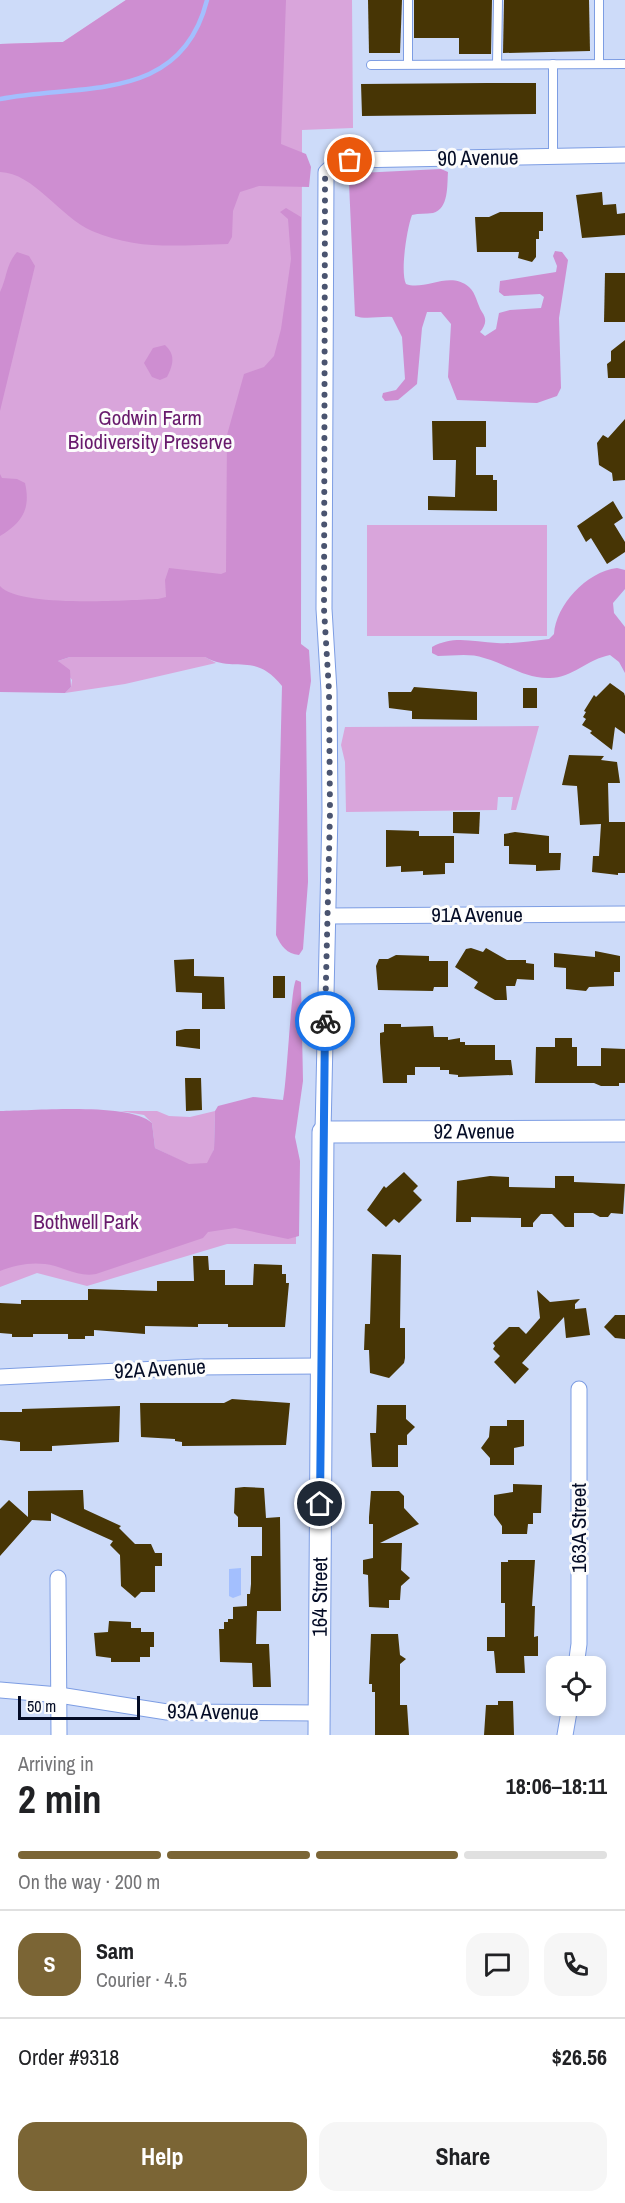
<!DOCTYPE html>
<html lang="en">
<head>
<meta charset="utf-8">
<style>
	body { margin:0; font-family:"Archivo Narrow",sans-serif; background:#f6f6f6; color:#202124; height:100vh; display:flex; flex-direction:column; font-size:22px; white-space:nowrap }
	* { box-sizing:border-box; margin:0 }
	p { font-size:20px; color:#757577 }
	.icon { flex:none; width:33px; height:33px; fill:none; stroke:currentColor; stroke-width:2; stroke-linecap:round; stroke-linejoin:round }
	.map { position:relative; height:1735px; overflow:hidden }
	.side { display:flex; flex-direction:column; background:#fff; flex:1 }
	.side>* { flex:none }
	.tools { position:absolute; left:546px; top:1656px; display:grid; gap:12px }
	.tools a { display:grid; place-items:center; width:60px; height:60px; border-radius:12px; background:#fff; box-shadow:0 3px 9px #0003; font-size:30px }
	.scale { position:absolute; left:18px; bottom:15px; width:122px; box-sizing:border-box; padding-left:6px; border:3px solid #040c26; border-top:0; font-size:16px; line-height:21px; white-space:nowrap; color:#040c26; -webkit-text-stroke:4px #fcfcfc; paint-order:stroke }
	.pin { position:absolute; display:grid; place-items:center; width:51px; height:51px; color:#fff; margin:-26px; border:3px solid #fff; border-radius:50%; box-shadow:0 2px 6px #0007 }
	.courier { position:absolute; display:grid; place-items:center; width:60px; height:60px; margin:-30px; border:4px solid #1a73e8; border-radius:50%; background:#fff; color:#222; box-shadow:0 2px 8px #0007 }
	.summary em { font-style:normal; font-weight:700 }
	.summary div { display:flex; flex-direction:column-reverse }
	.summary { display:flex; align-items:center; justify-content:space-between; height:102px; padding:0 18px }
	h1 { font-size:39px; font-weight:700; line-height:45px }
	.bar { display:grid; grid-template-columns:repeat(4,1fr); gap:9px 6px; align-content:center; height:72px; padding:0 18px }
	.bar i { height:8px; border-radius:4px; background:#e0e0e0 }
	.bar .selected { background:#7b6535 }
	.bar p { grid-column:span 4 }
	.line { display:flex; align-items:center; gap:15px; padding:0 18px; border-top:2px solid #e0e0e0 }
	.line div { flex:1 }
	.round { display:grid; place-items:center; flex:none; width:63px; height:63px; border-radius:18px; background:#f6f6f6 }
	.button { display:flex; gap:12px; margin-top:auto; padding:12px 18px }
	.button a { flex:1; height:69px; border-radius:18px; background:#7b6535; color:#fff; font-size:24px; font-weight:700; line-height:69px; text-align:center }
	.button a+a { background:#f6f6f6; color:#202124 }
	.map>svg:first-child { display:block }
	.green { fill:#d9a5db }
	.forest { fill:#ce8ed1 }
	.water { fill:#a3bffe }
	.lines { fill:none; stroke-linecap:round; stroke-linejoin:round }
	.stream { stroke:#a3bffe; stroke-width:4.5 }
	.building { fill:#473505 }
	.lane-casing { stroke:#7d9de3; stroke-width:10 }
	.street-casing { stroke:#7d9de3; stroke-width:17 }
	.secondary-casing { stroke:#7d9de3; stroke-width:23 }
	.lane { stroke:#fff; stroke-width:8 }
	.street { stroke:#fff; stroke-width:15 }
	.secondary { stroke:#fff; stroke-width:21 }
	.done { stroke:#4a5470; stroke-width:6; stroke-dasharray:0 10.8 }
	.route { stroke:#1a73e8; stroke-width:8 }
	.labels { text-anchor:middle; stroke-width:6; stroke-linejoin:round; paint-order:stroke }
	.street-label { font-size:21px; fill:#040c26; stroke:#fcfcfc }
	.park-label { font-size:21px; fill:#681a6c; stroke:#fcfcfc }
</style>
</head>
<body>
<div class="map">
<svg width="625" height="1735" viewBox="0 0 625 1735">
	<rect width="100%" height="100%" fill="#cddbf9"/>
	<g class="green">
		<polygon points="126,0 352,0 353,128 302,130 301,644 0,646 0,44 63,42"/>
		<rect x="367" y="525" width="180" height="111"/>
		<polygon points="174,655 205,657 216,663 125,684 65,693 71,687 72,680 58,661 70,657"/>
		<polygon points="539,726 516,810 511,810 513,797 498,797 497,810 346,812 345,762 341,745 345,727"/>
		<polygon points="120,1111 157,1111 169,1116 190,1117 215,1111 214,1149 210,1159 296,1159 296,1244 227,1244 87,1286 37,1273 0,1287 0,1162 177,1159 155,1148 152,1123 144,1115"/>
	</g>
	<g class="forest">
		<path d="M126 0H286L281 144 306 154 311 167 309 187 259 186 240 192 233 211 232 237 228 244C179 245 139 251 92 231 60 217 34 173 0 172V44L63 42Z"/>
		<path d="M441 169 448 172C447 185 449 209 433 213 426 214 419 213 412 215 407 228 400 272 406 284 425 291 450 270 469 287 476 293 477 304 482 312 487 319 486 325 480 332L485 336 496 329 499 313 510 310 541 308 544 297 540 294 504 296 499 292 500 281 556 272 557 266 553 256 555 251 562 252 568 260 559 318 561 388 557 396 537 403 457 400 448 377 451 324 441 312H427L422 328 417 384 398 400 385 401 382 397 383 393 396 390 405 379 402 337 392 317C380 316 366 320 355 316L349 183 352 175 359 173Z"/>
		<path d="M286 208 301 217V644L309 650 311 681 306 713 308 882 303 949 299 955C287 954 281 946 276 935L282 686C254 651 236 674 205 657H70L58 661 70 670 71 687 65 693 0 692V586C19 608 127 600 158 599L166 597 165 580 169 568 221 574 226 572 227 435 244 374 264 367 274 356 281 329 291 259 288 219 280 212Z"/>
		<path d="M17 252 29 256 35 266 0 411V292C7 278 6 264 17 252Z"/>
		<path d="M165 345C176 355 173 365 167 377L160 380 152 377 144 363 153 348Z"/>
		<path d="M0 474 2 478 17 479 25 483C31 509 22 523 0 536Z"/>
		<path d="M617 568 625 570V589L613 603 614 613 625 627V673L619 662 610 655C588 659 572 678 550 678 525 679 507 664 484 658 470 653 453 656 438 656L432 653V647C454 635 473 642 497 643 514 644 532 641 549 639L554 634C556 605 586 572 617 568Z"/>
		<path d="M296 980 301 982 303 1081 295 1137 300 1161 299 1236 288 1239 235 1228 208 1232 203 1238 96 1274C81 1277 69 1270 55 1266 35 1261 19 1264 0 1271V1111C34 1111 129 1102 152 1123L155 1148 189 1164 207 1163 214 1149 215 1111 218 1106 253 1097 283 1100C287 1082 291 986 296 980Z"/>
	</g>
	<polygon class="water" points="241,1568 241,1595 233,1598 229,1596 229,1569"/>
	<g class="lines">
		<path class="stream" d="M0 99C82 83 181 104 207 0"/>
	</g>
	<g class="building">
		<polygon points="368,0 402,0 400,53 369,53"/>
		<polygon points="414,0 492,0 491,54 459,54 459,38 414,38"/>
		<polygon points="504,0 589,0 590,51 503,53"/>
		<polygon points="487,83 536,83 536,114 362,116 361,84"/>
		<polygon points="602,192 603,205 616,204 617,214 625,213 625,235 582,238 576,195"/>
		<polygon points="500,212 543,212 543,231 539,231 539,239 536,239 536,257 532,262 518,258 519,252 477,252 475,217 489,217"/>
		<polygon points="605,273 625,273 625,322 604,322"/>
		<polygon points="625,340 625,378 608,378 607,364 611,361 611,351"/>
		<polygon points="625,419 625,480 613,481 612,473 599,465 597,443 603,435 608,438"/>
		<polygon points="432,421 486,421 486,447 476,447 476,475 493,475 493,480 497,480 497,511 428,510 428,496 455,497 456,460 433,460"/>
		<polygon points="613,501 623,518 614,524 625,542 625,552 607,564 591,538 586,542 577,526"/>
		<polygon points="610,683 624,693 625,696 625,734 615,727 612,750 590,733 592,731 582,725 586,719 583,717 586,712 584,711 594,695 596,697"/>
		<polygon points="414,687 477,692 477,720 412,719 412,711 389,708 388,692 411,692"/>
		<rect x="523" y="688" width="14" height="20"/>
		<polygon points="569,755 604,756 601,760 617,762 620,783 608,783 609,822 625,822 625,873 618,873 618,875 592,872 593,856 599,856 601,824 580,825 577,786 562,785"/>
		<polygon points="453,812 480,812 479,834 453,833"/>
		<polygon points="386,830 419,831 419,836 454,836 454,863 445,863 445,874 423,875 423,871 401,872 401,866 386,867"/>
		<polygon points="515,832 549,836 549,853 561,853 560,870 536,871 536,865 509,864 509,846 504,846 504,834"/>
		<polygon points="471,948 483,952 486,948 507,960 526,960 526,963 534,964 534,980 517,979 515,986 506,986 507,1000 495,1000 474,988 478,982 455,967 466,949"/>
		<polygon points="595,951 620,956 620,972 614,972 614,986 589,987 586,991 566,989 566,968 554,967 554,953 595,957"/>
		<polygon points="396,955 429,956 429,961 448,961 448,987 434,987 433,991 378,990 376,966 379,959 388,959"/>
		<polygon points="194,959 194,976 224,977 225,1009 202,1009 202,993 176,992 174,960"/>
		<rect x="273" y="976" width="12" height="22"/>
		<polygon points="384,1024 401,1024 401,1027 433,1026 434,1037 448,1037 448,1040 460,1038 460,1042 465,1042 465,1045 495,1045 495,1060 511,1060 513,1075 458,1077 458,1075 449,1074 449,1070 440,1070 440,1067 415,1067 415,1075 407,1075 407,1083 383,1083 380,1043 380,1033 384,1032"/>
		<polygon points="185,1029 200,1029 200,1049 176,1046 176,1031"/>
		<polygon points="555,1038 572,1038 572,1047 577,1047 577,1066 601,1066 601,1048 625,1049 625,1083 619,1083 619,1086 601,1086 594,1083 535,1083 536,1047 555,1047"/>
		<polygon points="185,1078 201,1078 202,1110 186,1111"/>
		<polygon points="404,1172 418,1186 413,1191 422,1200 399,1223 394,1219 386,1227 367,1210 384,1186 386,1188"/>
		<polygon points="490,1176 509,1177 509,1187 555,1188 555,1176 574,1176 574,1182 625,1184 623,1214 611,1213 608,1217 600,1217 593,1213 574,1213 574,1227 565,1227 552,1214 541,1214 533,1223 533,1227 521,1227 521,1218 471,1217 471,1222 456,1222 457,1181"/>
		<polygon points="372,1254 401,1255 400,1328 405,1328 405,1358 404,1363 389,1378 370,1373 369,1350 364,1350 365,1324 370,1324"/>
		<polygon points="193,1256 208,1256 209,1270 225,1270 225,1285 253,1285 254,1264 282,1265 282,1274 286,1274 286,1283 289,1283 285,1327 228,1327 228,1324 198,1324 198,1327 145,1326 145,1334 94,1330 94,1336 85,1336 85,1339 68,1339 68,1334 33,1334 33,1337 12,1337 12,1334 0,1333 0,1303 21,1304 21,1300 88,1300 88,1289 157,1291 157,1281 194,1281"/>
		<polygon points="537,1290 550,1302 580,1299 575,1304 575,1309 586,1308 590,1335 566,1338 564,1317 522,1363 529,1369 515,1384 494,1362 500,1356 493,1349 495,1346 493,1343 509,1327 519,1327 526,1334 540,1318"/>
		<polygon points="615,1315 625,1315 625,1339 615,1338 604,1327"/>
		<polygon points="232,1399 290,1403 286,1445 182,1446 182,1442 175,1441 175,1439 141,1437 140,1403 224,1403"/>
		<polygon points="377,1405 406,1405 406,1419 415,1427 407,1435 407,1445 398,1445 398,1467 372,1467 370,1433 376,1433"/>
		<polygon points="120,1406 119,1442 52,1446 52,1451 20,1451 20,1442 0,1440 0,1412 22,1412 22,1409"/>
		<polygon points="507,1420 524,1420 524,1446 514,1448 514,1465 490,1465 490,1458 481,1448 489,1437 490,1426 507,1426"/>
		<polygon points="513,1484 542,1485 541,1513 533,1513 533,1524 528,1524 527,1534 502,1534 502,1526 494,1515 494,1495 513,1492"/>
		<polygon points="244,1487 264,1488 266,1518 280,1517 281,1611 257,1611 256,1644 269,1644 271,1687 253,1687 252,1663 220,1662 219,1629 224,1629 224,1622 228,1622 228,1619 233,1619 233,1607 247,1606 247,1594 250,1594 251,1584 251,1556 262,1556 262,1527 238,1527 238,1517 234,1513 235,1488"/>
		<polygon points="83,1490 84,1509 121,1526 119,1528 135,1544 151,1544 155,1553 162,1553 162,1566 155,1566 155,1592 141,1592 135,1598 121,1586 120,1555 110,1545 113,1541 51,1513 51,1521 32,1520 0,1556 0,1509 9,1500 28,1517 28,1491"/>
		<polygon points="371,1491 399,1491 404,1496 404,1508 419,1524 380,1543 402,1543 401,1570 410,1578 401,1586 400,1600 389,1600 389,1608 369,1607 368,1575 363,1574 363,1560 373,1558 373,1524 369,1524 369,1517"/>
		<polygon points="508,1560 535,1560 532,1606 535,1606 534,1637 538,1636 538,1656 524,1656 525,1673 496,1673 494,1651 487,1651 487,1637 505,1637 505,1603 501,1603 501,1562 508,1562"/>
		<polygon points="109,1621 131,1622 131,1628 141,1628 141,1632 154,1632 154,1647 150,1647 150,1657 140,1657 140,1662 111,1662 111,1658 96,1656 94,1633 108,1632"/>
		<polygon points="371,1634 398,1634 400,1655 406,1659 400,1664 400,1705 407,1705 409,1735 375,1735 375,1692 372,1692 372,1684 369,1684"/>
		<polygon points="498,1701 513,1701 514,1735 484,1735 486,1705 498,1705"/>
	</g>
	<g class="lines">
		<defs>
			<g id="lane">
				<polyline points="408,0 408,64"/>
				<polyline points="599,0 599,64"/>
				<polyline points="497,64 498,0"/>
				<polyline points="553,64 553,156"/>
				<polyline points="371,65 625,64"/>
			</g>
			<g id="street">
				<polyline points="328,916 625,914"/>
				<polyline points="323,1132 330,812 329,691 324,609 326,172 336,163 350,160 625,155"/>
				<polyline points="0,1377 197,1367 320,1366"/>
				<polyline points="58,1578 59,1735"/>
				<polyline points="576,1666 579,1644 579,1389"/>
				<polyline points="0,1690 59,1695 167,1712 319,1713"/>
				<polyline points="565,1735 570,1706"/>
			</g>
			<g id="secondary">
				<path id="s1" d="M319 1735 323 1132 625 1131"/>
			</g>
		</defs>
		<use href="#lane" class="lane-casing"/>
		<use href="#street" class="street-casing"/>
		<use href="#secondary" class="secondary-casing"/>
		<use href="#lane" class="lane"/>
		<use href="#street" class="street"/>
		<use href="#secondary" class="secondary"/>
	</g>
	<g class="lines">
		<polyline class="done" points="325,1021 330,812 329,691 324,609 325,179 331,165 350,160"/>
		<polyline class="route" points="320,1504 325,1021"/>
	</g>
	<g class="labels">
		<g class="street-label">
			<text transform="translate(478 158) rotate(-1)" y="7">90 Avenue</text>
			<text x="477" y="922">91A Avenue</text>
			<text dy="7" stroke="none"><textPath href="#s1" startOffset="754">92 Avenue</textPath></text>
			<text transform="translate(160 1369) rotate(-3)" y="7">92A Avenue</text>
			<text transform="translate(579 1528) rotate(-90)" y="7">163A Street</text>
			<text dy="7" stroke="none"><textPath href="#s1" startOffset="138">164 Street</textPath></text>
			<text transform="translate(213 1712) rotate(1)" y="7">93A Avenue</text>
		</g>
		<g class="park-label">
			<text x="150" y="425">Godwin Farm<tspan x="150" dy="24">Biodiversity Preserve</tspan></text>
			<text x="86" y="1229">Bothwell Park</text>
		</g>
	</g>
</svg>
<div class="tools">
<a><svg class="icon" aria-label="locate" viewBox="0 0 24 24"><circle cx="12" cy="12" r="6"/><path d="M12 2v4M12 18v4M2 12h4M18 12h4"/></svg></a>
</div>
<div class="scale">50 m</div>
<div class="pin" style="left:350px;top:160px;background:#ea580c"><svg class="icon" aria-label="bag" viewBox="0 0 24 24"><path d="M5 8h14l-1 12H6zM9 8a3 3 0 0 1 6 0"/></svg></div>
<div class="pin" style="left:320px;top:1504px;background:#1f2937"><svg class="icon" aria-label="home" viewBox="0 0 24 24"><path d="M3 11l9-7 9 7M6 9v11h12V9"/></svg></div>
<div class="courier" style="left:325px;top:1021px"><svg class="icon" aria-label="bike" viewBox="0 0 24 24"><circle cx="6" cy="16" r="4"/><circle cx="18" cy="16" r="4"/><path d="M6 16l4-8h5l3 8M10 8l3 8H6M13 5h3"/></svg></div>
</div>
<section class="side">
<div class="summary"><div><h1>2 min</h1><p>Arriving in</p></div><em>18:06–18:11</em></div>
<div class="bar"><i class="selected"></i><i class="selected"></i><i class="selected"></i><i></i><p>On the way · 200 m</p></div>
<div class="line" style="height:108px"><b class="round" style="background:#7b6535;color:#fff">S</b><div><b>Sam</b><p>Courier · 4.5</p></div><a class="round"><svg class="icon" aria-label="chat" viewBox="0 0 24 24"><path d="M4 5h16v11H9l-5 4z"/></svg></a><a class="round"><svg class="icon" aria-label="phone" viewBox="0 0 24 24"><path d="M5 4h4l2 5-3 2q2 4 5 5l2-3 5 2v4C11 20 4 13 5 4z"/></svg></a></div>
<div class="line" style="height:78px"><div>Order #9318</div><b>$26.56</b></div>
<div class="button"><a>Help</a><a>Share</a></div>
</section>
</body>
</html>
